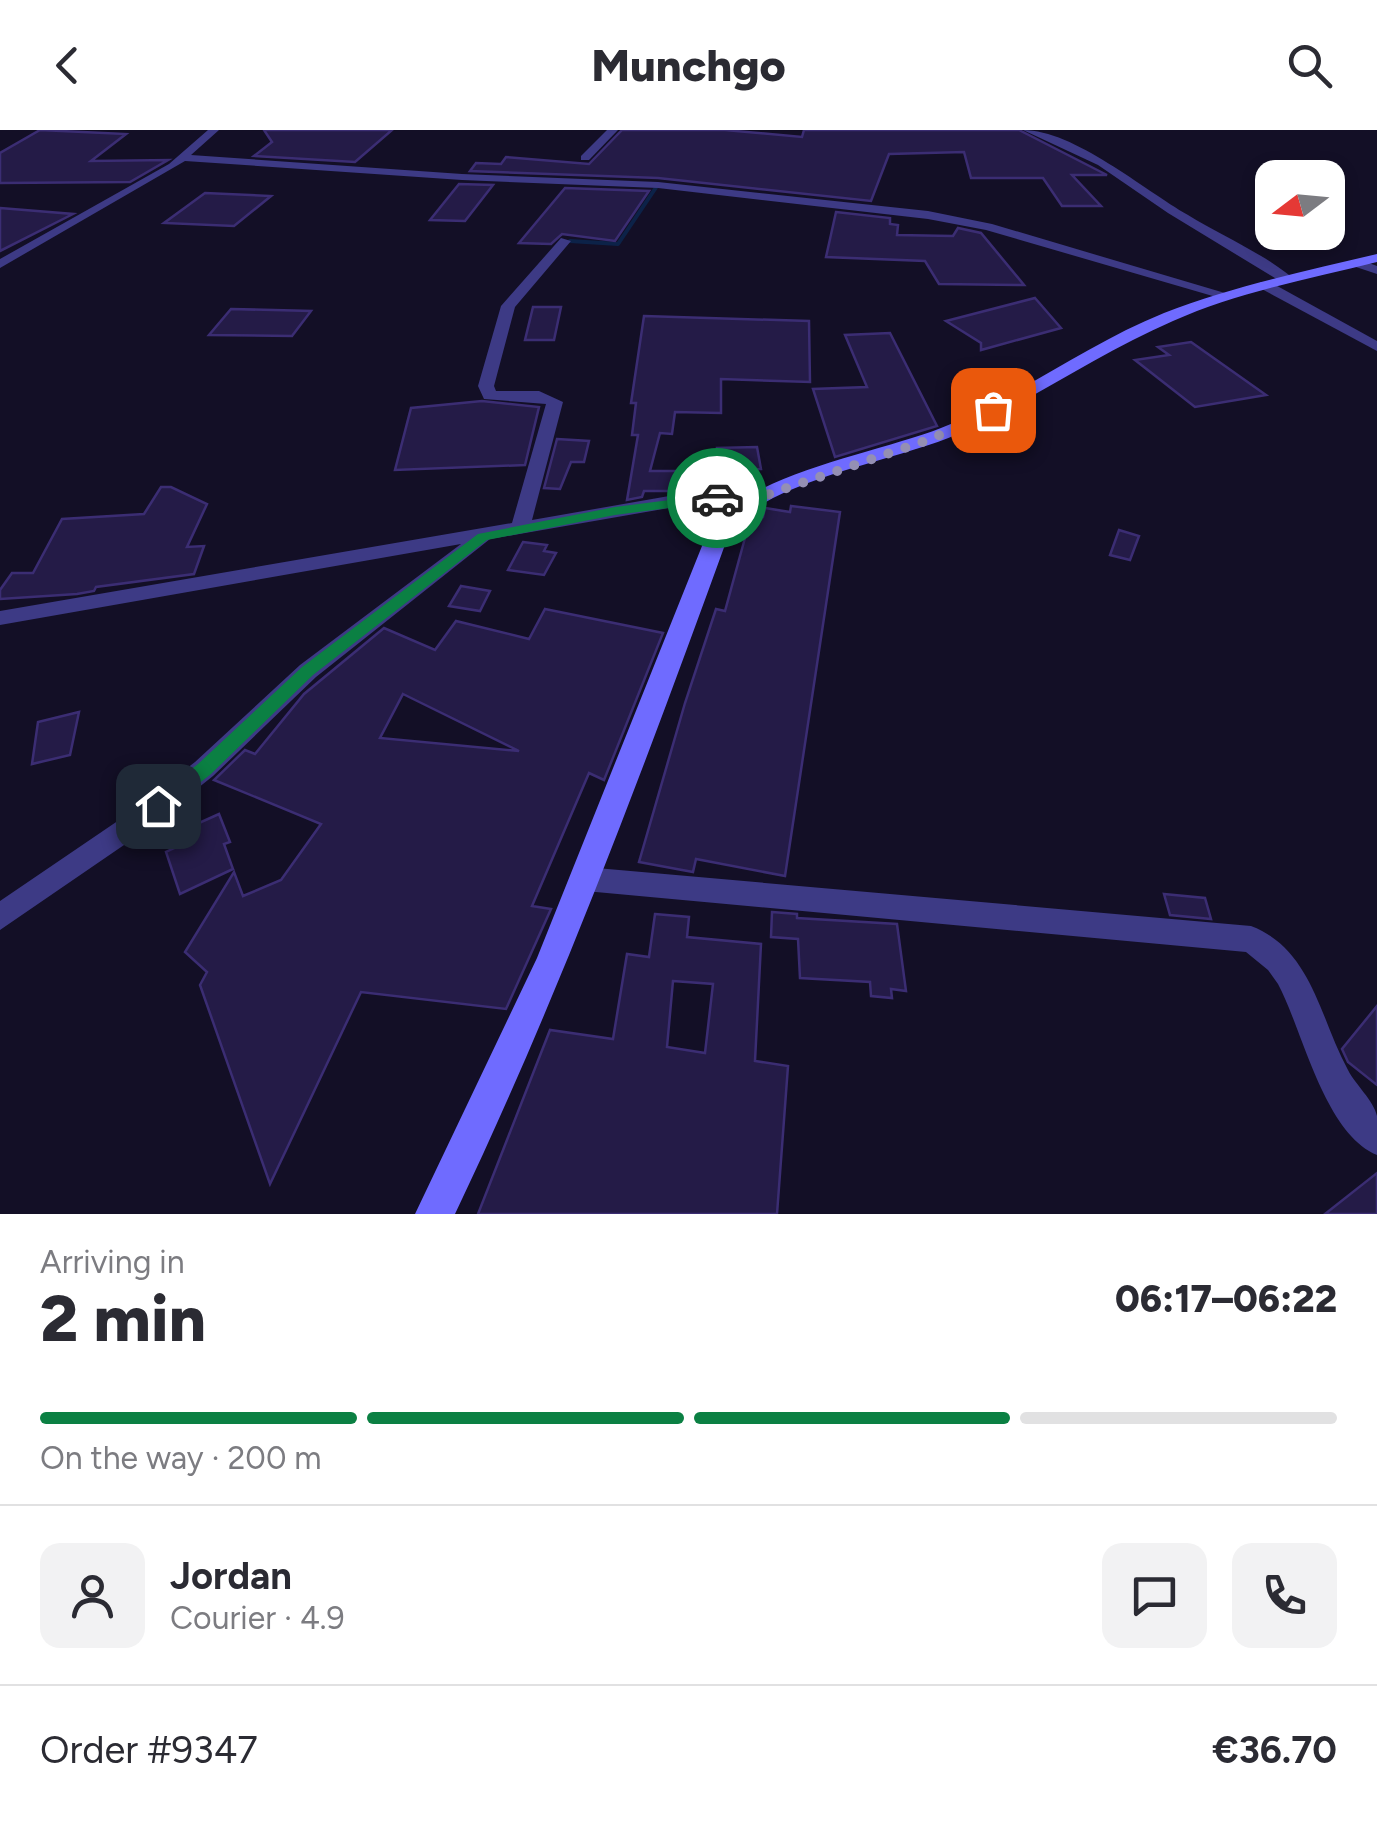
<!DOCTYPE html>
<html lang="en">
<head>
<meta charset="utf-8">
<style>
	body { margin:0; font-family:Figtree,sans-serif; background:#f2f2f3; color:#2b2b33; height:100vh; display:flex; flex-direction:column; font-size:38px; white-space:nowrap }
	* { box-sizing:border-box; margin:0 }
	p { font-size:32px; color:#7c7c81 }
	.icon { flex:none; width:55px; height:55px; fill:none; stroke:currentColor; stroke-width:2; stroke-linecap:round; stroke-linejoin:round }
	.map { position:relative; height:1084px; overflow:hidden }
	.sheet { display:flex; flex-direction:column; background:#fff; flex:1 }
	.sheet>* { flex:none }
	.needle { width:65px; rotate:254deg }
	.controls { position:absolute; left:1255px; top:30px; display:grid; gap:20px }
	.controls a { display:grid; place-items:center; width:90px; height:90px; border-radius:20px; background:#fff; box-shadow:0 5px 15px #0003; font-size:50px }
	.pin { position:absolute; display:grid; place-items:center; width:85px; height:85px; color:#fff; margin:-42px; border-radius:20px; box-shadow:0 5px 15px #0006 }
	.courier { position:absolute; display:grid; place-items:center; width:100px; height:100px; margin:-50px; border:8px solid #0b8043; border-radius:50%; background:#fff; color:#222; box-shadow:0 2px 12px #0007 }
	.overview em { font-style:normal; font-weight:800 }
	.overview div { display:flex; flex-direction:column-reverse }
	.overview { display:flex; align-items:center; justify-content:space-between; height:170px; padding:0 40px }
	h1 { font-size:65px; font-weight:800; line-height:75px }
	.bar { display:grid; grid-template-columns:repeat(4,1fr); gap:15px 10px; align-content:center; height:120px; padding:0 40px }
	.bar i { height:12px; border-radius:8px; background:#e1e1e2 }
	.bar .active { background:#0b8043 }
	.bar p { grid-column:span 4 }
	.line { display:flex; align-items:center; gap:25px; padding:0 40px; border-top:2px solid #e1e1e2 }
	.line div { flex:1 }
	.round { display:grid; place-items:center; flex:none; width:105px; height:105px; border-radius:20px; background:#f2f2f3 }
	header { display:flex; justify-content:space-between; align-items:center; height:130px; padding:0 40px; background:#fff; font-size:45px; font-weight:800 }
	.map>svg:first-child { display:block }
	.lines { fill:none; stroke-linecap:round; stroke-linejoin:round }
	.stream { stroke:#0c2248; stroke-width:4 }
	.building { fill:#241b47; stroke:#3b2d73; stroke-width:2.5; fill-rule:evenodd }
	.street { fill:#3d3a85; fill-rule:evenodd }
	.secondary { fill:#6f6bff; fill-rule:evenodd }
	.route { fill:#0b8043 }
	.done { stroke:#948fb3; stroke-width:10; stroke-dasharray:0 18 }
</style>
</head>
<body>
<header><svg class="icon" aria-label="back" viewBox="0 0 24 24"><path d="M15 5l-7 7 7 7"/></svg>Munchgo<svg class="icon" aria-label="search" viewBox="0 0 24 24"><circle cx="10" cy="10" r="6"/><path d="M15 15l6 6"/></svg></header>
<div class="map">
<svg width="1377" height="1084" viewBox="0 0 1377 1084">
	<rect width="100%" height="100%" fill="#130f26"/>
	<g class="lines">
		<polyline class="stream" points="570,111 618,114 657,56"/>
	</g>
	<g class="building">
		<polygon points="40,0 126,4 91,31 168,30 130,52 0,53 0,23"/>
		<polygon points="264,0 392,0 355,32 254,26 272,12"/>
		<polygon points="622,0 725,0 802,7 804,0 1019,0 1107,45 1072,45 1101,76 1062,76 1043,48 971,48 964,22 889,24 871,71 658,48 470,41 476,33 501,34 506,27 589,34"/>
		<polygon points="459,54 493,55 465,91 430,90"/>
		<polygon points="565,58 649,61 615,111 562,104 551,114 519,113"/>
		<polygon points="205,63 271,66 234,96 164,93"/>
		<polygon points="0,78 73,84 0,121"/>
		<polygon points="836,82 890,88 890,94 898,95 897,105 953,106 958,98 981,103 1024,155 939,154 925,131 826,127"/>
		<polygon points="1035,168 1061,198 981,220 981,213 946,191"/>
		<polygon points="533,177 561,177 554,210 525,210"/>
		<polygon points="231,179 311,181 292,206 209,205"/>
		<polygon points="644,186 809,191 810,252 721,249 721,283 675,282 672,304 660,303 650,341 678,341 676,361 644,361 642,367 627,370 638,305 632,305 636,273 631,273"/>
		<polygon points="890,203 937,296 835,327 813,259 867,257 845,205"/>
		<polygon points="1191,212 1266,265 1195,277 1135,230 1169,225 1158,217"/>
		<polygon points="482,271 539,277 525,335 395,340 411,278"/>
		<polygon points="557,309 589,311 584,332 571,332 560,359 544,358"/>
		<polygon points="757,317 761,339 719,340 717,318"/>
		<polygon points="161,357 171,357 207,374 187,417 204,416 194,444 96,457 94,461 77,464 0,469 0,460 12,443 33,443 62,389 144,384"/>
		<polygon points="791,376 840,382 785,746 696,729 693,742 639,732 685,573 716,479 725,481 751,386 763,387 765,378 790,382"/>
		<polygon points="1119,400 1139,406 1130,430 1110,425"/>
		<polygon points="523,412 547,415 544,421 556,423 544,445 508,440"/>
		<polygon points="461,456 490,461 480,481 449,476"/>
		<path d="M545 479 663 503 604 650 589 643 532 776 551 779 506 879 361 862 270 1054 200 855 207 842 185 822 234 742 243 766 281 750 321 694 214 650 245 620 255 624 304 564 384 498 435 520 456 491 529 509ZM403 564 519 621 380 608Z"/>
		<polygon points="79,582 70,625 32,634 38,592"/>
		<polygon points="219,684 230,712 224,714 233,739 180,764 166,722 174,718 170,706"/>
		<polygon points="1164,764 1205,768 1211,789 1170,785"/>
		<polygon points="772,782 797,784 797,788 897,794 906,861 891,859 892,868 871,866 870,852 800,848 798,809 771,807"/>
		<path d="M655 784 689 787 687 807 761 814 755 931 788 936 777 1084H478L550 900 613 909 627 824 649 827ZM673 851 713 854 705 923 667 917Z"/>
		<polygon points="1377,876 1377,955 1348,932 1342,919"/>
		<polygon points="1377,1043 1377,1084 1325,1084"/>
	</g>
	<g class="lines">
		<g class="street">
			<polygon points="208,0 219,0 191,25 462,44 658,52 928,81 992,94 1235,166 1223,169 986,100 928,89 658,58 462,50 185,31 0,138 0,129 169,34"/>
			<polygon points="607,0 618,0 589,30 581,30 581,26"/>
			<path d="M1023 0C1074 0 1144 60 1188 85 1222 106 1265 124 1295 150L1283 153 1168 83 1098 35Z"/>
			<polygon points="561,108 571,111 515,177 494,256 496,261 539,261 563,272 532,390 692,362 750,369 750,377 692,374 490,409 316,547 213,646 143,702 0,800 0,771 125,686 195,632 300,535 461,414 0,495 0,481 512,393 546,274 484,269 478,256 501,176"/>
			<polygon points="1358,129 1377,136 1377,144 1353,136 1352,133"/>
			<polygon points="1260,152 1270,152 1377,211 1377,221 1260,158"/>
			<path d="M585 737 1251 796C1312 819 1320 889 1348 940 1355 954 1374 971 1377 986 1377 997 1377 1013 1377 1025 1324 1003 1303 901 1278 854L1268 840 1246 822 585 761 575 757 571 749 575 741Z"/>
		</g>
		<path class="secondary" d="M1377 124V132C1309 149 1237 162 1173 191 1099 223 1031 271 958 304 897 331 768 350 730 401 646 632 561 862 455 1084H415L537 828 708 401C748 343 875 324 941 298 1018 267 1087 214 1164 183 1233 156 1306 141 1377 124Z"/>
	</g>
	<polygon class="route" points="717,364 724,368 722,371 615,385 487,410 313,545 211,644 164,681 151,681 151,670 198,634 302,537 478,404 615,377"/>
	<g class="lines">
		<polyline class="done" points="717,368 743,373 931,309 993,280"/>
	</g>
</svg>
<div class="controls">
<a><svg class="needle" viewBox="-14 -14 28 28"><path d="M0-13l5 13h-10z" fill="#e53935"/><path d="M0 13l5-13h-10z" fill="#7c7c81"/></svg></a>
</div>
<div class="pin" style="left:993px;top:280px;background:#ea580c"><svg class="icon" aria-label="bag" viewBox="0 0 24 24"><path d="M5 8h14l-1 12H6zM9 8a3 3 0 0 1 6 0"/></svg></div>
<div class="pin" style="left:158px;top:676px;background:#1f2937"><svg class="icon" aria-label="home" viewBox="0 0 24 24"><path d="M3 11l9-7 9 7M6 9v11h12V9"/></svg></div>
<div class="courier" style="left:717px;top:368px"><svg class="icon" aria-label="car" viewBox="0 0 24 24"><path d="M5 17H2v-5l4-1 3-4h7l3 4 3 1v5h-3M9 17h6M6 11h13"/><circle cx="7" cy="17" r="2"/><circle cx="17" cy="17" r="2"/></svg></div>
</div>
<section class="sheet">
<div class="overview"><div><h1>2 min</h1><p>Arriving in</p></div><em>06:17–06:22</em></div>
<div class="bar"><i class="active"></i><i class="active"></i><i class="active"></i><i></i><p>On the way · 200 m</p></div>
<div class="line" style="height:180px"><a class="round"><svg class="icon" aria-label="person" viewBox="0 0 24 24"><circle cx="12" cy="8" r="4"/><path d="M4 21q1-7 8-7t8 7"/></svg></a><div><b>Jordan</b><p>Courier · 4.9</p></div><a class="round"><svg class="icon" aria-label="chat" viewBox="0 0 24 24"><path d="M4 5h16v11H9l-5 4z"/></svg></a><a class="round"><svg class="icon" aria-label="phone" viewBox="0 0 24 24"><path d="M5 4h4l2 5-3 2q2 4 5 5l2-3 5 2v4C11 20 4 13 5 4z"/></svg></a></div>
<div class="line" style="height:130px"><div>Order #9347</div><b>€36.70</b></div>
</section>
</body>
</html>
